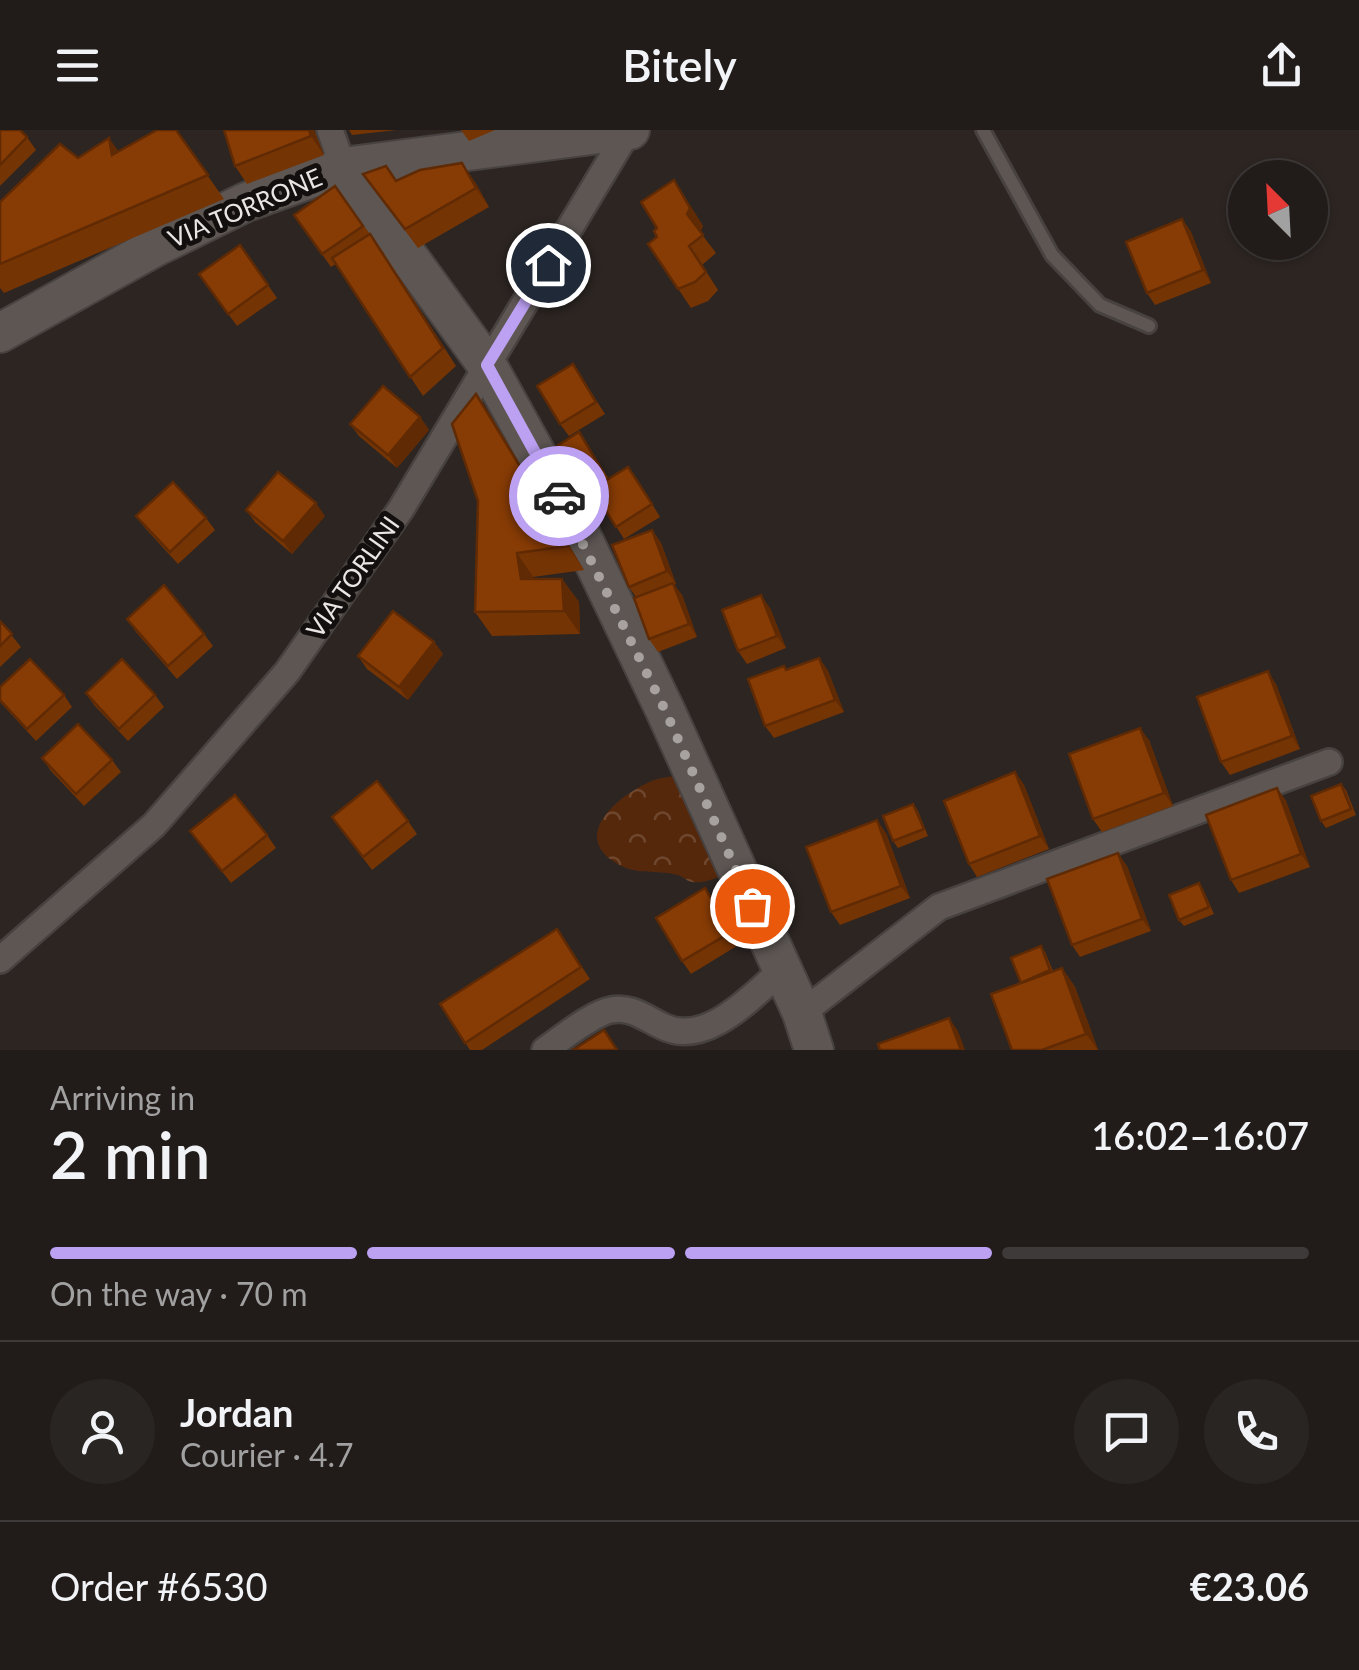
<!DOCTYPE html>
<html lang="en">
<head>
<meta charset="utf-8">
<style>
	body { margin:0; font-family:Lato,sans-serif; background:#292523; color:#f1f3f6; height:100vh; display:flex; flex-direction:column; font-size:38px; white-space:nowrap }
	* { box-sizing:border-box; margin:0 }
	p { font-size:32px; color:#a2a1a2 }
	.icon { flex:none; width:55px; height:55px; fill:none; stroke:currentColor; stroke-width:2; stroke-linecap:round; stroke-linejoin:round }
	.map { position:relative; height:920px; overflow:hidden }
	.sheet { display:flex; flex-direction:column; background:#211c1a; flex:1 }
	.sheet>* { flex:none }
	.needle { width:65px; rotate:336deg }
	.buttons { position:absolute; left:1228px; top:30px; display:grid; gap:20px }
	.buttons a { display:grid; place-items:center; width:100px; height:100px; border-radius:50%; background:#211c1a; box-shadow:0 2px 8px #0004,0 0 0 2px #3e3a39; font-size:50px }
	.pin { position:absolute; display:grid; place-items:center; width:85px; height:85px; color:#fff; margin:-42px; border:5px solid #fff; border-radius:50%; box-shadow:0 2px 10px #0007 }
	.courier { position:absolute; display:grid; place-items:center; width:100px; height:100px; margin:-50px; border:8px solid #bca0f2; border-radius:50%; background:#fff; color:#222; box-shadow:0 2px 12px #0007 }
	.summary em { font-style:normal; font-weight:600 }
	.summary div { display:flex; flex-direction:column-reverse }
	.summary { display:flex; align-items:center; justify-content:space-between; height:170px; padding:0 50px }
	h1 { font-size:65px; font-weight:600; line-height:75px }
	.bar { display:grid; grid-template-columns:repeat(4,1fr); gap:15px 10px; align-content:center; height:120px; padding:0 50px }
	.bar i { height:12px; border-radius:8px; background:#3e3a39 }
	.bar .active { background:#bca0f2 }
	.bar p { grid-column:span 4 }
	.line { display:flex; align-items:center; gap:25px; padding:0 50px; border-top:2px solid #3e3a39 }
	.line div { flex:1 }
	.round { display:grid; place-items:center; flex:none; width:105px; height:105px; border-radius:52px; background:#292523 }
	header { display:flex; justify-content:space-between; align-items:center; height:130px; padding:0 50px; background:#211c1a; font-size:45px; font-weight:600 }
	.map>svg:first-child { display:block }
	.forest { fill:url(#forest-crowns) }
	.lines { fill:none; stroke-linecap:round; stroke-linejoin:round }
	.service-casing { stroke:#474240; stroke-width:18 }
	.minor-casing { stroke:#474240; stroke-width:30 }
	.secondary-casing { stroke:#474240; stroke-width:42 }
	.service { stroke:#5d5653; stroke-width:12 }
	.minor { stroke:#5d5653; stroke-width:25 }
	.secondary { stroke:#5d5653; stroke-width:38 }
	.wall { fill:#753404 }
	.shaded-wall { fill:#5f2a04 }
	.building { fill:#883c05; stroke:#5f2a04; stroke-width:2.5 }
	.done { stroke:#a7a29f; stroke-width:10; stroke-dasharray:0 18 }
	.route { stroke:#bca0f2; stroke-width:12 }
	.labels { text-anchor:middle; stroke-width:10; stroke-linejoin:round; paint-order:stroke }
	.street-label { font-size:25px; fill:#e9e5e3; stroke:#120f0e }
</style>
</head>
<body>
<header><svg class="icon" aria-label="menu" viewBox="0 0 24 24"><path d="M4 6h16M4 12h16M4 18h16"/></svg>Bitely<svg class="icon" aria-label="share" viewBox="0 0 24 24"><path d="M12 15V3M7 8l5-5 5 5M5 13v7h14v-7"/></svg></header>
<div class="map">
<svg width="1359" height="920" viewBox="0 0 1359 920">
	<defs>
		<pattern id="forest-crowns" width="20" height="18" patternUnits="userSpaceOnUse" patternTransform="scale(2.5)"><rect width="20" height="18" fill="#56280b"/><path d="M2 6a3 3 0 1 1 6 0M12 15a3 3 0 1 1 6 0" fill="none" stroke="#6e472e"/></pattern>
	</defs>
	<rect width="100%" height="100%" fill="#2c2522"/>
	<path class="forest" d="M685 644 730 743C718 747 704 754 692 752 686 751 683 746 677 745 656 739 636 746 616 733 568 704 623 662 654 650 664 647 675 646 685 644Z"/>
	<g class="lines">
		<defs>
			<polyline id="service" points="983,0 1052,125 1100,175 1149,196"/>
			<g id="minor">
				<polyline points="330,0 343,37"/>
				<polyline points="0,830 154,695 287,542 401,379 628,1"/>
				<polyline points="802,883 939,777 1329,632"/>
				<path d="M545 920C561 909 593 883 611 880 631 876 645 888 662 896 705 918 750 868 781 841"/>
			</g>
			<g id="secondary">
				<polyline points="343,37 487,235 581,405 665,580 802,883 814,920"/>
				<polyline points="0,203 155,117 246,72 343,37 630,0"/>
			</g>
		</defs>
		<use href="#service" class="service-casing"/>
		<use href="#minor" class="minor-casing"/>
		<use href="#secondary" class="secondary-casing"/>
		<use href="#service" class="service"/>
		<use href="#minor" class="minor"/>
		<use href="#secondary" class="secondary"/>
	</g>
	<g class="wall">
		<polygon points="0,0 27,7 36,20 0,56"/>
		<polygon points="176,0 224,69 4,163 0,158 0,72 78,28 119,21"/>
		<polygon points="224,0 314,0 324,25 247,54 235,36"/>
		<polygon points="349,0 397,0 352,5"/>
		<polygon points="461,0 495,0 469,11"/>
		<polygon points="363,44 396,51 475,52 489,77 418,118"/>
		<polygon points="674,50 703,96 700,102 716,123 702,135 718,160 708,171 691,178 648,114 657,107 657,98"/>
		<polygon points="335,56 383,122 456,236 423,266 336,134 331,137 294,85"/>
		<polygon points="1182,89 1191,102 1211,153 1155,175 1147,163"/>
		<polygon points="240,115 277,168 237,196 199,144"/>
		<polygon points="573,234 605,284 569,306 560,294"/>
		<polygon points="476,264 492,288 584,440 533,447 534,449 562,449 579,472 580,504 492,506 475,482 478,371"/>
		<polygon points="420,287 429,300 397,338 359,306 350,294"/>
		<polygon points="579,302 609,349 637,349 660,387 624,409 595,363 575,375 567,362"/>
		<polygon points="246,380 325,386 292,424 255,392"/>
		<polygon points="136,386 206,388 215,400 178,434 145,398"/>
		<polygon points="652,400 661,413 676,454 674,455 682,465 697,507 658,522 649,509 636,467 629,457"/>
		<polygon points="770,478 786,518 747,534 738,521"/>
		<polygon points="127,489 204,504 213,516 177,549 136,502"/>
		<polygon points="0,491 21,517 0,537"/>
		<polygon points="434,512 443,524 408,570 367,539 358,526"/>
		<polygon points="819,528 828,541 844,582 774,608 765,596 784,536 787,540"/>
		<polygon points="1276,554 1300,619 1230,645 1221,632"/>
		<polygon points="0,557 64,565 72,577 36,611 0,572"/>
		<polygon points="86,563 155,565 164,577 128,611 94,575"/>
		<polygon points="1149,610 1173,676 1102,702 1093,689"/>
		<polygon points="42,628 112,630 121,642 84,676 51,641"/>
		<polygon points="1015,642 1024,655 1049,719 977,747 969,734"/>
		<polygon points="1341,654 1346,660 1356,685 1326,698 1321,691"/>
		<polygon points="1277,658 1286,671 1310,737 1239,763 1231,750"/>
		<polygon points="913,674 918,681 928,706 898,718 893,711"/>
		<polygon points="332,687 408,691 417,704 372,740"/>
		<polygon points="190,701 267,705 276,718 231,753"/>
		<polygon points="886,703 910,768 840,795 831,782"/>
		<polygon points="1127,736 1151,801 1080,827 1072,815"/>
		<polygon points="1199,753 1203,759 1214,784 1184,796 1179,790"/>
		<polygon points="714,770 740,814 691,844 682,831"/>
		<polygon points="557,799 590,849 482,920 470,920 440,874"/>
		<polygon points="1041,816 1045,822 1053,841 1062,838 1075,857 1098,920 1012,920 1021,853"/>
	</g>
	<g class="shaded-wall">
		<polygon points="309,0 314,0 324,25 311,6"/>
		<polygon points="109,8 126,32 112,25"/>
		<polygon points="462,33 475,52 489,77 476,58"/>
		<polygon points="674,50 703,96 700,102 687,84"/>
		<polygon points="1182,89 1191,102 1211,153 1203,140"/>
		<polygon points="476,264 492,288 584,440 568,416"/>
		<polygon points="420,287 429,300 397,338 388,325"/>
		<polygon points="316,373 325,386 292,424 283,411"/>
		<polygon points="652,400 661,413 676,454 667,441"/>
		<polygon points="517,423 533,447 538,473 521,449"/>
		<polygon points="562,449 579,472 580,504 564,481"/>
		<polygon points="673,453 682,465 697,507 689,494"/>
		<polygon points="761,465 770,478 786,518 777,506"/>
		<polygon points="434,512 443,524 408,570 399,557"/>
		<polygon points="819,528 828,541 844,582 835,570"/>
		<polygon points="1268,541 1276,554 1300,619 1292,606"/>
		<polygon points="1140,598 1149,610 1173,676 1164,663"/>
		<polygon points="1015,642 1024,655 1049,719 1040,706"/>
		<polygon points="1277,658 1286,671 1310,737 1301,724"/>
		<polygon points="877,690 886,703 910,768 901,756"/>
		<polygon points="1118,723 1127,736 1151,801 1142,789"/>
		<polygon points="1062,838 1075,857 1098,920 1086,904"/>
		<polygon points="949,888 958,901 965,920 961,920"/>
	</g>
	<g class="building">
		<polygon points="0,0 20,0 27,7 0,35"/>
		<polygon points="157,0 176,0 208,45 0,134 0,72 60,14 78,28 109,8 112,25"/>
		<polygon points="224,0 309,0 311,6 235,36"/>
		<polygon points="462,33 476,58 405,99 363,44 386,36 396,51 420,40"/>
		<polygon points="674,50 690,78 687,84 703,105 689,116 706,142 695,152 678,159 648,114 657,107 654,101 657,98 641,72"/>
		<polygon points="335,56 363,96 322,124 294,85"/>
		<polygon points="1182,89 1203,140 1147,163 1126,112"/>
		<polygon points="370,104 443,218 410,247 332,128"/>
		<polygon points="240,115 268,155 228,184 199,144"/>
		<polygon points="573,234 596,272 560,294 537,256"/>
		<polygon points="383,256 420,287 388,325 350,294"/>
		<polygon points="476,264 568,416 517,423 521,449 562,449 564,481 475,482 478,371 452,294"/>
		<polygon points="579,302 602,340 567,362 543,325"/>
		<polygon points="628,337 652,374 616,397 592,359"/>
		<polygon points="278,342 316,373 283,411 246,380"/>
		<polygon points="173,352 206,388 170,422 136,386"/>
		<polygon points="652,400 667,441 629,457 612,415"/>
		<polygon points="673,453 689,494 649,509 634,468"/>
		<polygon points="164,455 204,504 168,536 127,489"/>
		<polygon points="761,465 777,506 738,521 722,480"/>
		<polygon points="393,481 434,512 399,557 358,526"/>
		<polygon points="0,491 12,504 0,516"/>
		<polygon points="819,528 835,570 765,596 748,549 784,536 786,540"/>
		<polygon points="30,529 64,565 27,599 0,570 0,557"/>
		<polygon points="122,529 155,565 119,599 86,563"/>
		<polygon points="1268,541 1292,606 1221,632 1197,567"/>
		<polygon points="78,594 112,630 76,664 42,628"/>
		<polygon points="1140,598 1164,663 1093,689 1069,624"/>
		<polygon points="1015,642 1040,706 969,734 944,671"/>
		<polygon points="377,651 408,691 363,727 332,687"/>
		<polygon points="1341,654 1351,679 1321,691 1311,666"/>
		<polygon points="1277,658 1301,724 1231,750 1206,685"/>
		<polygon points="235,665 267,705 222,741 190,701"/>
		<polygon points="913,674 924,699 893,711 883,686"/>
		<polygon points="877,690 901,756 831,782 806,717"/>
		<polygon points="1118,723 1142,789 1072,815 1047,749"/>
		<polygon points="1199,753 1209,777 1179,790 1169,765"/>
		<polygon points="705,758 731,802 682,831 656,788"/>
		<polygon points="557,799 581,837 465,913 440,874"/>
		<polygon points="1041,816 1050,840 1021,853 1011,828"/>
		<polygon points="1062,838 1086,904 1042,920 1012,920 991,864"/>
		<polygon points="949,888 961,920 880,920 878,914"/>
		<polygon points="604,900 617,920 573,920"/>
	</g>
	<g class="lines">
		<polyline class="done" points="559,366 665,580 752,776"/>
		<polyline class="route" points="548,135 487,235 559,366"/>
	</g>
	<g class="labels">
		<g class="street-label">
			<text transform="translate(245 78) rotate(-23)" y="9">VIA TORRONE</text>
			<text transform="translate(353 447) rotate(-55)" y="9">VIA TORLINI</text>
		</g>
	</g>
</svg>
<div class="buttons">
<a><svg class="needle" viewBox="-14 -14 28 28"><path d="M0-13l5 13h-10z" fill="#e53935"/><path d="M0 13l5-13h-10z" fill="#a2a1a2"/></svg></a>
</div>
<div class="pin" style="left:752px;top:776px;background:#ea580c"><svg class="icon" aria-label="bag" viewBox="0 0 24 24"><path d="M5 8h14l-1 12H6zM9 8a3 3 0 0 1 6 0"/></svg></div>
<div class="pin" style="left:548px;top:135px;background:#1f2937"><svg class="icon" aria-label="home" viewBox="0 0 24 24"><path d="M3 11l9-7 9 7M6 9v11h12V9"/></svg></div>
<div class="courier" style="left:559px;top:366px"><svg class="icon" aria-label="car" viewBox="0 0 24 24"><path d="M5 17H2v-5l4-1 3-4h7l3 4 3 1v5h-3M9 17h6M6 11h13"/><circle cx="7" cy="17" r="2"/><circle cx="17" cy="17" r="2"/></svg></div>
</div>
<section class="sheet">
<div class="summary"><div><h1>2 min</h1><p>Arriving in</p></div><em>16:02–16:07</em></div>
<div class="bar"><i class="active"></i><i class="active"></i><i class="active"></i><i></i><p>On the way · 70 m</p></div>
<div class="line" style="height:180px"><a class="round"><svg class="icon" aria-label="person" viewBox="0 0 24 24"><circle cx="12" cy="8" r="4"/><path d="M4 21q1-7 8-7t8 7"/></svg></a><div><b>Jordan</b><p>Courier · 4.7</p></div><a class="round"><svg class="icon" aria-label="chat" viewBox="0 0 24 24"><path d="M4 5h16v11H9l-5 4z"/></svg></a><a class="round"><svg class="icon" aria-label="phone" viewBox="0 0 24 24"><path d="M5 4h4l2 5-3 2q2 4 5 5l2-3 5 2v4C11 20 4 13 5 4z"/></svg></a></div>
<div class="line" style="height:130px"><div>Order #6530</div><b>€23.06</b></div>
</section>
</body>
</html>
